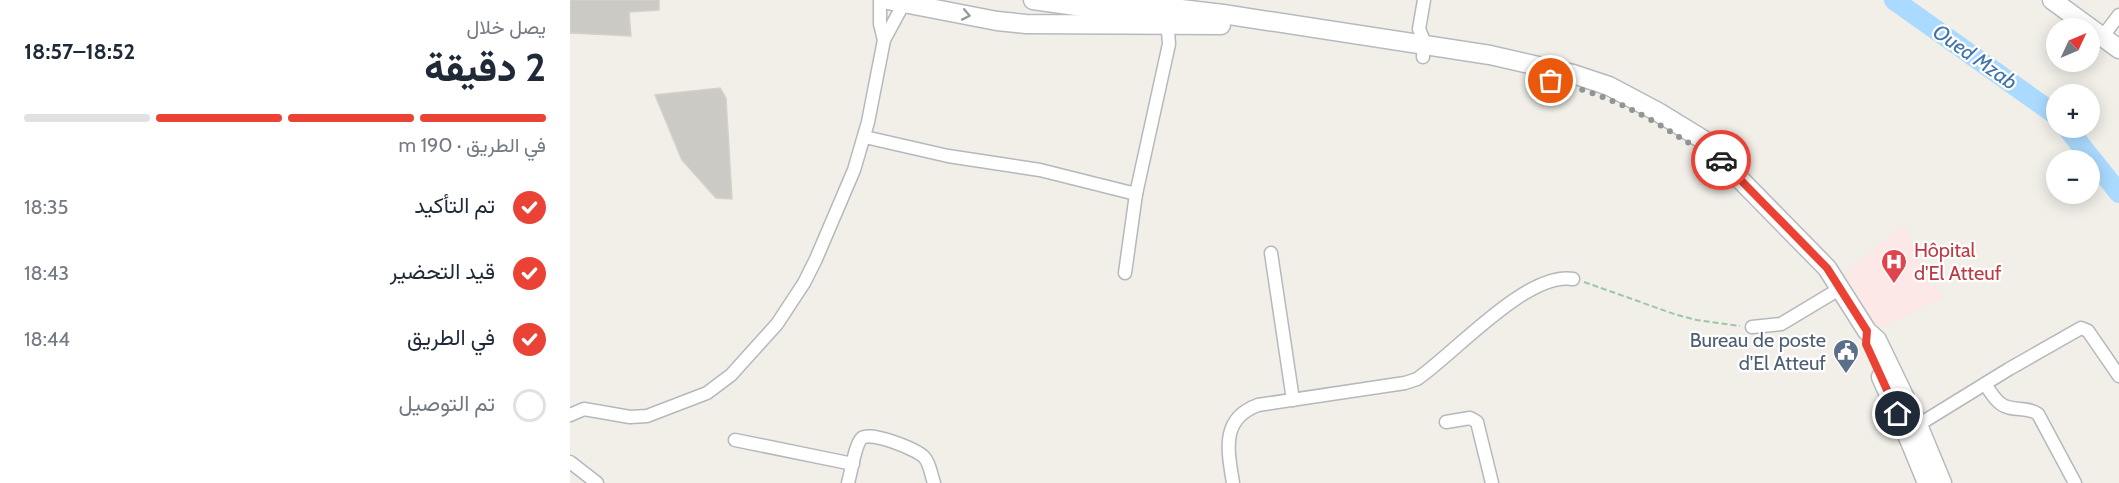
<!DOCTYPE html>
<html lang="ar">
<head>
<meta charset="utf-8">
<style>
	body { margin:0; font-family:Cabin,Vazirmatn,sans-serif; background:#f6f6f7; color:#1f2937; direction:rtl; height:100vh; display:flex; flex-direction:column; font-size:22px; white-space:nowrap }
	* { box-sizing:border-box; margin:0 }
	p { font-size:20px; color:#747a83 }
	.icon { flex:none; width:33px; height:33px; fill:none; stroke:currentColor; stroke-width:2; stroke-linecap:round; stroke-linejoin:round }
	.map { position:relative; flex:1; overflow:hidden; direction:ltr }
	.sheet { display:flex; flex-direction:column; background:#fff; width:570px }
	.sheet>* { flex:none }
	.needle { width:39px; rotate:46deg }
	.controls { position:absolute; left:1476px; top:18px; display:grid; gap:12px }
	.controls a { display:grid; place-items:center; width:54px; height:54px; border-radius:50%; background:#fff; box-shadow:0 3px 15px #0003; font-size:30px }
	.pin { position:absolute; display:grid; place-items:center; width:51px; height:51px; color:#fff; margin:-26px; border:3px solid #fff; border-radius:50%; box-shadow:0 2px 6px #0007 }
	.courier { position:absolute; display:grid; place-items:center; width:60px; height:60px; margin:-30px; border:4px solid #ea4335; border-radius:50%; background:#fff; color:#222; box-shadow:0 2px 8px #0007 }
	.head em { font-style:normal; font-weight:800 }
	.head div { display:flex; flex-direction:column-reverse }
	.head { display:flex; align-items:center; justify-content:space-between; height:102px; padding:0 24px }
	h1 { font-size:39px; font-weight:800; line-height:45px }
	.bar { display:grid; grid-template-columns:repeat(4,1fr); gap:9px 6px; align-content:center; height:72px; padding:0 24px }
	.bar i { height:8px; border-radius:4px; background:#e0e1e3 }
	.bar .selected { background:#ea4335 }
	.bar p { grid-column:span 4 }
	ol { padding:0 24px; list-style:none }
	li { display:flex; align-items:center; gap:18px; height:66px }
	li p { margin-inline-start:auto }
	li .icon { padding:6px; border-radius:50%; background:#ea4335; color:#fff; stroke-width:4 }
	li:last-child { color:#747a83 }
	li i { width:33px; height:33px; border:3px solid #e0e1e3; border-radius:50% }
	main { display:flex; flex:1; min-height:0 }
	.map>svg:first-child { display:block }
	.medical { fill:#fce8e6 }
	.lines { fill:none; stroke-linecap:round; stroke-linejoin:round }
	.river { stroke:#aadaff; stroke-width:20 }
	.building { fill:#cccac5; stroke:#d6d1c6; stroke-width:1.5 }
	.street-casing { stroke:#b5b8bc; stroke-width:15 }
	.secondary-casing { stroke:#b6babf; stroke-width:21 }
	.path { stroke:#9cc7a9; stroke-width:2; stroke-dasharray:6 3; stroke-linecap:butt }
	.street { stroke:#fff; stroke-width:12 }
	.secondary { stroke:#fff; stroke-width:18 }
	.oneway { stroke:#979a9d }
	.done { stroke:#929495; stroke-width:6; stroke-dasharray:0 10.8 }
	.route { stroke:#ea4335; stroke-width:8 }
	.labels { text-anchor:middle; stroke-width:4.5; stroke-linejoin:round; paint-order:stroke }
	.health-label { font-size:20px; fill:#be3a42; stroke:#fff; text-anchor:start }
	.service-label { font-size:20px; fill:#4e5e75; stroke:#fff; text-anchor:end }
	.water-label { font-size:21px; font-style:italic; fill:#4174aa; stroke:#fff }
</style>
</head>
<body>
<main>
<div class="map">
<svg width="1549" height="483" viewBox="0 0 1549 483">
	<rect width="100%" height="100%" fill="#f1efe8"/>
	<polygon class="medical" points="1333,225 1373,297 1308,329 1275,274"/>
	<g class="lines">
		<g class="river">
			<polyline points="1324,0 1486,115"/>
			<polyline points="1497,128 1549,193"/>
		</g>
	</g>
	<g class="building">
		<polygon points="0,0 89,0 89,10 59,12 61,36 0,33"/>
		<polygon points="150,88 156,98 162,199 146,198 112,160 85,95"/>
	</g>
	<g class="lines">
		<defs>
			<g id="street">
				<polyline points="310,0 310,24 314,40"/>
				<polyline points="1533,36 1549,15"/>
				<polyline points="853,57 854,41 849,29 854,0"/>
				<polyline points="295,137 378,156 470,170 566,194"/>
				<polyline points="701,253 723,400"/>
				<polyline points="555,273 566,194 599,44 597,18"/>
				<polyline points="1182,327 1211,324 1271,288"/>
				<path d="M1415 384C1420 391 1424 399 1431 404 1442 412 1457 406 1468 414L1505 483"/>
				<polyline points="0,415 14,409 60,417 77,416 137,393 161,375 207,324 234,283 246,259 284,170 298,122 314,40 334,3"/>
				<polyline points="876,422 900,418 907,422 922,483"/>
				<polyline points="1348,425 1439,369 1511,328 1518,331 1549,376"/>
				<polyline points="165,440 283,464"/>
				<polyline points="0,462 27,483"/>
				<path d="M278 483C281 473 285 444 292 438 301 431 346 449 354 457 360 463 361 475 364 483"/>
				<path d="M663 483C658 451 650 419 688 405L835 383 847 379C884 354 957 271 1003 279"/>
			</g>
			<g id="secondary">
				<polyline points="318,0 427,21 456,24 651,25"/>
				<polyline points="463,0 513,7 611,9 653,14 920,55 1003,74 1039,86 1088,112 1137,142 1151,160 1257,268 1297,331 1307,340 1348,425 1372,483"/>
				<polyline points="1482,0 1549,49"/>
				<polyline points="1311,377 1341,444 1357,483"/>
			</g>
		</defs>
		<use href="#street" class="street-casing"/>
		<use href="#secondary" class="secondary-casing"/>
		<polyline class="path" points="1014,282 1107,315 1127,320 1170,326"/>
		<use href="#street" class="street"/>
		<use href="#secondary" class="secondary"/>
	</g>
	<defs><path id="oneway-chevron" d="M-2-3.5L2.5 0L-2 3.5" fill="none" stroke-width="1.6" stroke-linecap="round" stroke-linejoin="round" transform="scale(1.5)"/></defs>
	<use class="oneway" href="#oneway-chevron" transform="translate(396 15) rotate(11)"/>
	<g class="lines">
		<path class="done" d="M981 81C1019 90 1049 102 1083 121 1106 134 1127 150 1151 160"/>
		<polyline class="route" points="1151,160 1257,268 1297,331 1296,344 1328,414"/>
	</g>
	<defs>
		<symbol id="hospital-pin" viewBox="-11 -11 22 30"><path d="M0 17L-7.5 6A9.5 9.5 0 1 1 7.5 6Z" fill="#e0444e" stroke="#fff"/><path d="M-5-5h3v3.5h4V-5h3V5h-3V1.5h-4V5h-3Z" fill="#fff"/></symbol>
		<symbol id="civic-pin" viewBox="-11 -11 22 30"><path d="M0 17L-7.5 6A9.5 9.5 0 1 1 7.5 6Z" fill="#5c6f8a" stroke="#fff"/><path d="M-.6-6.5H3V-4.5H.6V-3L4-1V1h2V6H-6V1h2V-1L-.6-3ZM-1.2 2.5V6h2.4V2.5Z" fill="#fff"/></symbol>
	</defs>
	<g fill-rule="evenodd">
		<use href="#hospital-pin" x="1309" y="247" width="30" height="40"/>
		<use href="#civic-pin" x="1261" y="337" width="30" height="40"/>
	</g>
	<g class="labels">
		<g class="health-label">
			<text x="1344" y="257">Hôpital<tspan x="1344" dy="23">d'El Atteuf</tspan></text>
		</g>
		<g class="service-label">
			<text x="1256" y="347">Bureau de poste<tspan x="1256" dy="23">d'El Atteuf</tspan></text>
		</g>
		<g class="water-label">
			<text transform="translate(1405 57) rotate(35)" y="7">Oued Mzab</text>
		</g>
	</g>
</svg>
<div class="controls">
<a><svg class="needle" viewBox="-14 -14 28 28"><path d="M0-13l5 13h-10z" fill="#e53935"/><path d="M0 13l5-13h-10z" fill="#747a83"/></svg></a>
<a>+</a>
<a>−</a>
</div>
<div class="pin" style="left:981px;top:81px;background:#ea580c"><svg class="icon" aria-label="bag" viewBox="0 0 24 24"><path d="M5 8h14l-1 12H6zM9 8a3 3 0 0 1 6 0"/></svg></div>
<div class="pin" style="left:1328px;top:414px;background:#1f2937"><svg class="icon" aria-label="home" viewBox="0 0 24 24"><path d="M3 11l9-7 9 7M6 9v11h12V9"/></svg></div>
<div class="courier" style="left:1151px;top:160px"><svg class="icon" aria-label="car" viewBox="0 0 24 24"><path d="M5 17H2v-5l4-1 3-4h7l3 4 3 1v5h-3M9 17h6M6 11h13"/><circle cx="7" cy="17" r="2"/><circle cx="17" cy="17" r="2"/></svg></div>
</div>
<section class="sheet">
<div class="head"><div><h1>2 دقيقة</h1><p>يصل خلال</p></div><em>18:52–18:57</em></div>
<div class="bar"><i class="selected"></i><i class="selected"></i><i class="selected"></i><i></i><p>في الطريق · 190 m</p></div>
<ol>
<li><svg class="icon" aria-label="check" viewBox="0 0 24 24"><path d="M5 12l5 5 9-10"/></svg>تم التأكيد<p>18:35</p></li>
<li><svg class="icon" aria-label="check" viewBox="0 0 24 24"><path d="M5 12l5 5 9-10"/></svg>قيد التحضير<p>18:43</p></li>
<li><svg class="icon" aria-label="check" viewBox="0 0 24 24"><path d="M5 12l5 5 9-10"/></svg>في الطريق<p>18:44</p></li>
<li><i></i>تم التوصيل</li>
</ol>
</section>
</main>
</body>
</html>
